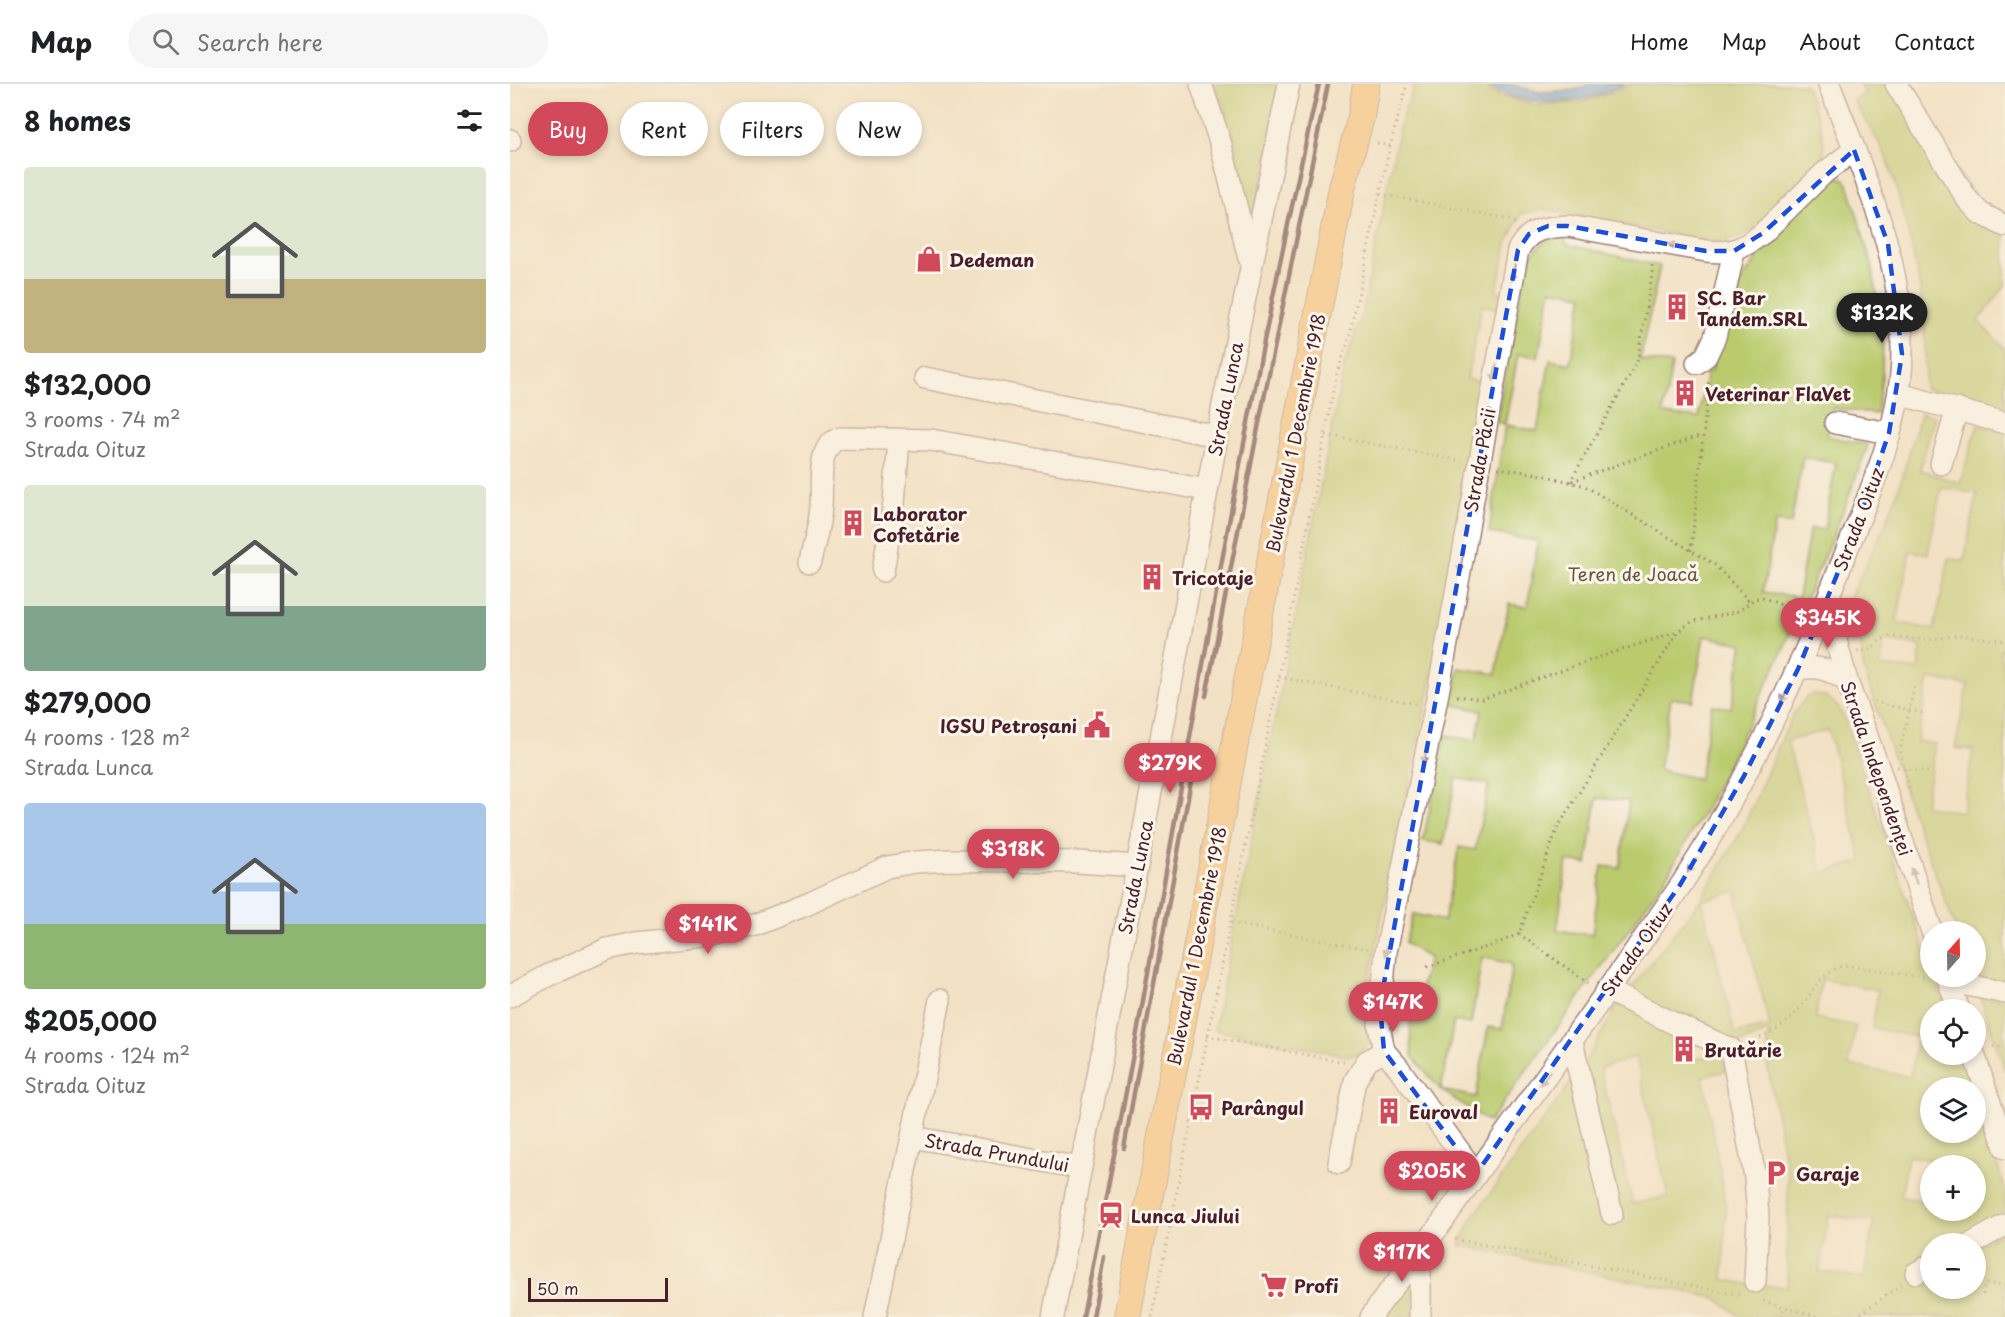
<!DOCTYPE html>
<meta charset="utf-8">
<style>
body{margin:0;font-family:"Playpen Sans",sans-serif;background:#f6f6f6;color:#202124;height:100vh;display:flex;flex-direction:column;font-size:22px;white-space:nowrap}
*{box-sizing:border-box;margin:0}
p{font-size:20px;color:#757577}
.icon{flex:none;width:33px;height:33px;fill:none;stroke:currentColor;stroke-width:2;stroke-linecap:round;stroke-linejoin:round}
.map{position:relative;flex:1;overflow:hidden}
.panel{display:flex;flex-direction:column;background:#fff;width:510px}
.panel>*{flex:none}
.hud{position:absolute;left:18px;top:18px;width:570px;height:54px;display:flex;gap:12px}
.needle{width:39px;rotate:20deg}
.buttons{position:absolute;left:1410px;top:837px;display:grid;gap:12px}
.buttons a{display:grid;place-items:center;width:66px;height:66px;border-radius:50%;background:#fff;box-shadow:0 3px 9px #0003;font-size:30px}
.scale{position:absolute;left:18px;bottom:15px;width:140px;box-sizing:border-box;padding-left:6px;border:3px solid #4a1f2b;border-top:0;font-size:16px;line-height:21px;white-space:nowrap;color:#4a1f2b;-webkit-text-stroke:4px #fbf7ec;paint-order:stroke}
.price{position:absolute;translate:-50% -51px;padding:0 14px;border-radius:21px;background:#d1495b;color:#fff;font-size:20px;line-height:39px;filter:drop-shadow(0 2px 3px #0008)}
.price::after{content:'';position:absolute;left:50%;top:36px;width:18px;height:14px;margin-left:-9px;background:inherit;clip-path:polygon(0 0,100% 0,50% 100%)}
.price.selected{background:#222;color:#fff}
ul{padding:0;list-style:none}
li{display:grid;align-content:center;gap:12px;height:318px;padding:0 24px}
li span{display:grid;place-items:center;height:186px;border-radius:6px;color:#555}
li>.icon{margin-inline-start:auto}
span .icon{width:108px;height:108px;fill:#fffc;stroke-width:1}
li b{font-size:26px}
h2{display:flex;justify-content:space-between;align-items:center;height:72px;padding:0 24px;font-size:26px}
.chip{padding:0 21px;border-radius:27px;background:#fff;box-shadow:0 3px 9px #0003;font-size:21px;line-height:54px}
.chip.selected{background:#d1495b;color:#fff}
header{display:flex;align-items:center;gap:36px;box-sizing:border-box;height:84px;padding:0 30px;background:#fff;border-bottom:2px solid #e0e0e0}
header strong{font-size:28px}
nav{display:flex;gap:33px;margin-inline-start:auto;font-size:21px}
.search{width:420px;height:54px;background:#f6f6f6;display:flex;align-items:center;gap:15px;box-sizing:border-box;padding:0 21px;border-radius:33px;color:#757577;font-size:22px}
main{display:flex;flex:1;min-height:0}
.map>svg:first-child{display:block}
</style>
<header>
<strong>Map</strong>
<div class="search"><svg class="icon" aria-label="search" viewBox="0 0 24 24"><circle cx="10" cy="10" r="6"/><path d="M15 15l6 6"/></svg>Search here</div>
<nav><a>Home</a><a>Map</a><a>About</a><a>Contact</a></nav>
</header>
<main>
<section class="panel">
<h2>8 homes<svg class="icon" aria-label="filters" viewBox="0 0 24 24"><path d="M4 7h16M4 17h16"/><circle cx="9" cy="7" r="2"/><circle cx="15" cy="17" r="2"/></svg></h2>
<ul>
<li><span style="background:linear-gradient(#dfe7d0 60%,#c2b280 0)"><svg class="icon" aria-label="home" viewBox="0 0 24 24"><path d="M3 11l9-7 9 7M6 9v11h12V9"/></svg></span><div><b>$132,000</b><p>3 rooms · 74 m²</p><p>Strada Oituz</p></div></li>
<li><span style="background:linear-gradient(#dfe7d0 65%,#7fa58c 0)"><svg class="icon" aria-label="home" viewBox="0 0 24 24"><path d="M3 11l9-7 9 7M6 9v11h12V9"/></svg></span><div><b>$279,000</b><p>4 rooms · 128 m²</p><p>Strada Lunca</p></div></li>
<li><span style="background:linear-gradient(#a9c7e8 65%,#8fb573 0)"><svg class="icon" aria-label="home" viewBox="0 0 24 24"><path d="M3 11l9-7 9 7M6 9v11h12V9"/></svg></span><div><b>$205,000</b><p>4 rooms · 124 m²</p><p>Strada Oituz</p></div></li>
</ul>
</section>
<div class="map">
<svg width="1495" height="1233" viewBox="0 0 1495 1233">
<rect width="100%" height="100%" fill="#fbf7ec"/>
<filter id="ink" filterUnits="userSpaceOnUse"><feTurbulence type="fractalNoise" baseFrequency=".0167" numOctaves="2"/><feDisplacementMap in="SourceGraphic" scale="12" xChannelSelector="R" yChannelSelector="G"/><feConvolveMatrix kernelMatrix="1 2 1 2 8 2 1 2 1" color-interpolation-filters="sRGB"/></filter>
<filter id="wash" filterUnits="userSpaceOnUse"><feTurbulence type="fractalNoise" baseFrequency=".008" numOctaves="4" result="noise"/><feDisplacementMap in="SourceGraphic" scale="24" xChannelSelector="R" yChannelSelector="G"/><feGaussianBlur stdDeviation="1.35" result="paint"/><feColorMatrix in="noise" values="0 0 0 0 0 0 0 0 0 0 0 0 0 0 0 0 0 1.4 0 .05"/><feComposite in="paint" operator="in"/></filter>
<g filter="url(#wash)">
<rect width="100%" height="100%" fill="#f2e1c4"/>
<!-- green -->
<g fill="#baca6d" stroke="#82744c" stroke-width="1.5" fill-rule="evenodd">
<polygon points="704,0 774,0 746,122 739,141 723,50"/>
<path d="M905,0H970L988,11L1026,21L1072,18L1108,7L1120,0H1295C1303,24 1315,44 1314,70C1313,90 1253,140 1235,150C1224,157 1212,157 1200,158L1034,125L1011,130L997,160L986,208H994L989,225L972,221L957,295L976,298L925,579L879,797L852,934L858,950L859,959L848,971L838,972L704,946L834,283L853,226L890,40Z"/>
<path d="M1350,0H1378L1495,149V202L1468,237L1495,265V330L1414,304C1418,241 1411,197 1395,137C1390,116 1385,95 1377,75C1368,54 1355,35 1343,16L1355,10Z"/>
<path d="M1327,93L1334,95L1338,100L1362,182L1373,246L1372,291L1367,330L1323,324L1317,352L1358,361L1326,445L1272,568L1222,673L1197,722L1153,798L979,1038L931,1006L902,972L900,939L919,874L895,859L903,830L934,837L949,763L965,766L979,700L946,694L933,760L913,757L935,651L966,657L972,627L940,620L949,584L986,590L999,520L1017,523L1028,457L979,449L995,341L1027,347L1040,276L1060,280L1073,211L1041,205L1028,273L1008,270L995,340L986,338L1016,181C1026,161 1037,154 1057,148L1055,160L1150,182L1130,276L1162,280L1153,330L1189,334L1197,287H1202L1211,239L1220,214L1232,196L1272,140L1316,94ZM1293,373L1326,379L1314,446L1300,444L1288,513L1253,508L1265,438L1281,440ZM1194,552L1233,560L1221,624L1202,621L1189,695L1149,686L1161,614L1183,617ZM1087,714L1119,717L1110,784L1092,782L1082,851L1047,846L1057,777L1077,780ZM972,873L1002,880L992,945L978,943L966,1013L931,1006L944,937L961,940Z"/>
<path d="M1411,329L1425,332L1410,386L1450,399L1468,341L1495,348V564L1490,567L1495,598V906L1466,892V848L1447,847L1400,723L1353,583L1351,564L1339,527L1341,511L1375,441L1388,407ZM1431,403L1467,410L1454,477L1439,474L1424,546L1387,538L1400,467L1418,470ZM1374,557L1411,562L1408,586L1370,582ZM1419,595L1458,601L1445,664L1463,666L1452,728L1415,722L1425,660L1407,657Z"/>
<path d="M1302,610C1318,612 1325,617 1333,631L1420,881V892L1425,893L1436,925L1420,926V970L1451,971L1462,1003L1420,1004V1048H1466V1014L1495,1105V1135L1451,1159L1420,1160V1204H1466V1162L1495,1147V1233H1231L1206,1214L950,1161L963,1133L1073,982L1110,917L1183,953L1160,959L1165,979L1214,969L1216,987L1193,992L1216,1121L1213,1195L1242,1201L1277,1203L1278,1091L1257,980L1259,948L1227,960L1116,911L1189,818L1231,748L1282,632L1295,615ZM1318,646L1352,777L1313,789L1277,657ZM1225,807L1260,942L1225,950L1192,817ZM1312,895L1368,906L1362,944L1407,953L1400,993L1338,981L1346,942L1305,934ZM1126,973L1158,1112L1123,1120L1090,984ZM1398,1072L1450,1081L1466,1082V1126H1420V1118L1391,1113ZM1319,1131L1364,1138L1354,1194L1309,1187Z"/>
<polygon points="1470,912 1495,916 1495,987"/>
<polygon points="905,1192 902,1233 869,1233"/>
</g>
<!-- water -->
<path fill="#679fd5" stroke="#585f80" stroke-width="1.5" d="M975,0H999L1030,8L1063,6L1080,0H1115C1073,22 1015,26 975,0Z"/>
</g>
<g filter="url(#ink)">
<g fill="none" stroke-linecap="round" stroke-linejoin="round">
<!-- minor casing -->
<g stroke="#9e8078" stroke-width="24">
<g id="minor">
<polyline points="691,0 711,61 739,174"/>
<polyline points="1386,0 1457,115 1470,129 1495,142"/>
<polyline points="0,56 0,57"/>
<polyline points="1187,279 1196,272 1205,253 1224,167"/>
<polyline points="415,294 707,352"/>
<polyline points="1389,310 1495,339"/>
<polyline points="1325,339 1379,349"/>
<polyline points="1431,380 1447,325"/>
<path d="M300,478C304,460 310,440 311,422C313,401 305,361 331,354L421,356L697,406"/>
<polyline points="373,487 384,419 389,356"/>
<polyline points="1316,519 1337,597 1368,682 1422,848"/>
<path d="M1288,585C1308,581 1320,586 1337,597"/>
<polyline points="1437,892 1449,926"/>
<polyline points="1439,897 1495,909"/>
<polyline points="1097,906 1163,939 1221,965 1245,1093 1248,1133 1245,1198"/>
<polyline points="0,912 39,891 97,865 126,859 204,851 245,841 298,820 377,783 406,778 440,776 568,778 627,782"/>
<polyline points="1062,957 1102,1130"/>
<path d="M874,967L869,941L876,868L928,609L1008,166C1019,145 1035,143 1058,142L1196,167C1222,170 1232,165 1253,149L1314,89L1344,66"/>
<polyline points="1464,970 1495,1064"/>
<polyline points="403,1053 571,1084"/>
<polyline points="829,1079 845,997 857,977 874,967 888,983 966,1090"/>
<polyline points="1461,1160 1495,1141"/>
<polyline points="1406,1189 1420,1181"/>
<polyline points="365,1233 430,916"/>
<polyline points="543,1233 714,316 779,0"/>
<path d="M861,1233C876,1209 896,1189 912,1166C973,1081 1034,996 1095,910C1120,873 1146,838 1171,801C1237,699 1289,588 1333,476C1359,410 1392,340 1392,268C1393,173 1352,87 1319,0"/>
<polyline points="910,1233 910,1169"/>
</g>
</g>
<!-- major casing -->
<g stroke="#9e8078" stroke-width="28">
<polyline id="major" points="617,1233 723,670 832,104 851,33 856,0"/>
</g>
<!-- path -->
<g stroke="#9e8078" stroke-width="3" stroke-dasharray="1.5 4.5" stroke-linecap="butt">
<polyline points="867,59 880,62"/>
<polyline points="870,110 1000,135 1006,139"/>
<polyline points="816,351 952,377"/>
<polyline points="988,384 1029,390 1075,402 1205,481 1240,518"/>
<polyline points="1062,397 1192,351"/>
<polyline points="1060,398 1127,278 1142,191 1142,178"/>
<polyline points="1181,467 1199,296"/>
<polyline points="1347,567 1361,565 1369,557 1380,552 1416,556 1448,551 1495,557"/>
<polyline points="769,593 906,620"/>
<polyline points="947,612 972,615 1084,575 1166,548"/>
<polyline points="1364,618 1413,629"/>
<polyline points="1387,683 1418,688"/>
<polyline points="1401,710 1390,666 1405,599"/>
<polyline points="721,839 858,865"/>
<polyline points="1009,850 1078,899"/>
<polyline points="917,883 983,861 1009,850 1047,745 1168,547 1182,538 1229,527 1244,515 1252,513 1291,529"/>
<polyline points="697,952 834,978"/>
<path d="M1239,958C1253,953 1269,945 1280,935C1301,916 1305,890 1335,881L1417,894"/>
<polyline points="1483,962 1495,964"/>
<polyline points="945,1155 1229,1211"/>
<polyline points="1473,1211 1475,1200 1495,1201"/>
<polyline points="1253,1217 1309,1233"/>
<polyline points="642,1233 769,593 826,292 838,258 880,62 897,0"/>
<polyline points="1272,1233 1274,1221"/>
<polyline points="1346,1233 1392,1200"/>
</g>
<!-- minor -->
<use href="#minor" stroke="#fff" stroke-width="21"/>
<!-- major -->
<use href="#major" stroke="#fbbd6e" stroke-width="26"/>
<!-- rail -->
<g stroke="#4a1f2b" stroke-width="4.5">
<polyline points="696,612 748,344 818,0"/>
<polyline points="614,1064 683,686"/>
<path d="M573,1233C597,1107 622,981 644,855C695,569 744,283 809,0"/>
<polyline points="583,1233 594,1173"/>
</g>
</g>
<!-- one-way arrows -->
<defs><path id="oneway-solid" d="M-6-.8H1V-3.2L6.5 0L1 3.2V.8H-6Z" transform="scale(1.5)"/></defs>
<g fill="#ae9aa0">
<use href="#oneway-solid" transform="translate(1166 162) rotate(-168)"/>
<use href="#oneway-solid" transform="translate(1003 189) rotate(101)"/>
<use href="#oneway-solid" transform="translate(985 289) rotate(100)"/>
<use href="#oneway-solid" transform="translate(951 481) rotate(100)"/>
<use href="#oneway-solid" transform="translate(1275 611) rotate(115)"/>
<use href="#oneway-solid" transform="translate(915 672) rotate(102)"/>
<use href="#oneway-solid" transform="translate(1182 782) rotate(122)"/>
<use href="#oneway-solid" transform="translate(1404 792) rotate(-108)"/>
<use href="#oneway-solid" transform="translate(877 864) rotate(99)"/>
<use href="#oneway-solid" transform="translate(1035 994) rotate(126)"/>
</g>
</g>
<!-- marked area -->
<path d="M0 0H1495V1233H0ZM1344,66L1378,160L1392,270L1379,349L1343,452L1288,585L1234,692L1170,801L966,1090L874,967L870,921L1008,166L1019,150L1038,142H1058L1196,167H1224L1253,149Z" fill="#f2e1c4" fill-opacity=".55" fill-rule="evenodd"/>
<path fill="none" stroke="#1d4ed8" stroke-width="4.5" stroke-dasharray="12 8" stroke-linejoin="round" d="M1344,66L1378,160L1392,270L1379,349L1343,452L1288,585L1234,692L1170,801L966,1090L874,967L870,921L1008,166L1019,150L1038,142H1058L1196,167H1224L1253,149Z"/>
<!-- icons -->
<defs>
<g id="shop-bare" transform="scale(2.07)"><path d="M-5-2.5h2.3a2.7 3.5 0 0 1 5.4 0H5L5.5 6h-11ZM-1.5-2.5h3a1.5 2.3 0 0 0-3 0Z" fill="#d1495b" stroke="#fbf7ec" stroke-width="2.5" paint-order="stroke"/></g>
<g id="building-bare" transform="scale(2.07)"><path d="M-4-6H4V6H1V3H-1V6H-4ZM-2.5-4.3h1.7v1.8h-1.7ZM.8-4.3h1.7v1.8H.8ZM-2.5-1h1.7V.8h-1.7ZM.8-1h1.7V.8H.8Z" fill="#d1495b" stroke="#fbf7ec" stroke-width="2.5" paint-order="stroke"/></g>
<g id="civic-bare" transform="scale(2.07)"><path d="M-.6-6.5H3V-4.5H.6V-3L4-1V1h2V6H-6V1h2V-1L-.6-3ZM-1.2 2.5V6h2.4V2.5Z" fill="#d1495b" stroke="#fbf7ec" stroke-width="2.5" paint-order="stroke"/></g>
<g id="bus-bare" transform="scale(2.07)"><path d="M-5-6H5V4H4V6H2V4H-2V6H-4V4H-5ZM-3.5-4V0h7V-4ZM-3.5 1.2v1.5H-2V1.2ZM2 1.2v1.5H3.5V1.2Z" fill="#d1495b" stroke="#fbf7ec" stroke-width="2.5" paint-order="stroke"/></g>
<g id="parking-bare" transform="scale(2.07)"><path d="M-3.5-5.5H1a3.5 3.5 0 0 1 0 7H-1V5.5H-3.5ZM-1-3.4V-.6H.8a1.4 1.4 0 0 0 0-2.8Z" fill="#d1495b" stroke="#fbf7ec" stroke-width="2.5" paint-order="stroke"/></g>
<g id="station-bare" transform="scale(2.07)"><path d="M-3-6H3Q5-6 5-4V2Q5 4 3 4L4.5 6H3L1.5 4h-3L-3 6H-4.5L-3 4Q-5 4-5 2V-4Q-5-6-3-6ZM-3.5-4v3h7v-3ZM-3.5 1v1.5H-2V1ZM2 1v1.5H3.5V1Z" fill="#d1495b" stroke="#fbf7ec" stroke-width="2.5" paint-order="stroke"/></g>
<g id="supermarket-bare" transform="scale(2.07)"><path d="M-6-5.5h2.5l.6 2H6L4.5 2H-2.5L-4.4-4H-6ZM-1.5 3.2a1.3 1.3 0 1 0 .1 0ZM3 3.2a1.3 1.3 0 1 0 .1 0Z" fill="#d1495b" stroke="#fbf7ec" stroke-width="2.5" paint-order="stroke"/></g>
</defs>
<g fill-rule="evenodd">
<use href="#shop-bare" x="419" y="175"/>
<use href="#building-bare" x="1167" y="223"/>
<use href="#building-bare" x="1175" y="309"/>
<use href="#building-bare" x="343" y="439"/>
<use href="#building-bare" x="642" y="493"/>
<use href="#civic-bare" x="587" y="641"/>
<use href="#building-bare" x="1174" y="965"/>
<use href="#bus-bare" x="691" y="1023"/>
<use href="#building-bare" x="879" y="1027"/>
<use href="#parking-bare" x="1266" y="1089"/>
<use href="#station-bare" x="601" y="1131"/>
<use href="#supermarket-bare" x="764" y="1201"/>
</g>
<g text-anchor="middle" dominant-baseline="central" stroke-width="6" stroke-linejoin="round" paint-order="stroke">
<!-- poi labels -->
<g font-size="18" font-weight="bold" fill="#4a1f2b" stroke="#fbf7ec" text-anchor="start">
<text x="439" y="175">Dedeman</text>
<text x="1187" y="213">SC. Bar<tspan x="1187" dy="21">Tandem.SRL</tspan></text>
<text x="1195" y="309">Veterinar FlaVet</text>
<text x="363" y="429">Laborator<tspan x="363" dy="21">Cofetărie</tspan></text>
<text x="662" y="493">Tricotaje</text>
<text x="567" y="641" text-anchor="end">IGSU Petroșani</text>
<text x="1194" y="965">Brutărie</text>
<text x="711" y="1023">Parângul</text>
<text x="899" y="1027">Euroval</text>
<text x="1286" y="1089">Garaje</text>
<text x="621" y="1131">Lunca Jiului</text>
<text x="784" y="1201">Profi</text>
</g>
<!-- street labels -->
<g font-size="18" fill="#4a1f2b" stroke="#fbf7ec">
<text transform="translate(715 315) rotate(-79)">Strada Lunca</text>
<text transform="translate(785 349) rotate(-79)">Bulevardul 1 Decembrie 1918</text>
<text transform="translate(969 376) rotate(-80)">Strada Păcii</text>
<text transform="translate(1348 435) rotate(-69)">Strada Oituz</text>
<text transform="translate(1367 684) rotate(71)">Strada Independenței</text>
<text transform="translate(625 793) rotate(-79)">Strada Lunca</text>
<text transform="translate(686 862) rotate(-79)">Bulevardul 1 Decembrie 1918</text>
<text transform="translate(1126 865) rotate(-55)">Strada Oituz</text>
<text transform="translate(487 1068) rotate(10)">Strada Prundului</text>
</g>
<!-- park labels -->
<g font-size="18" fill="#6c523f" stroke="#fbf7ec">
<text x="1123" y="489">Teren de Joacă</text>
</g>
</g>
</svg>
<div class="buttons">
<a><svg class="needle" viewBox="-14 -14 28 28"><path d="M0-13l5 13h-10z" fill="#e53935"/><path d="M0 13l5-13h-10z" fill="#757577"/></svg></a>
<a><svg class="icon" aria-label="locate" viewBox="0 0 24 24"><circle cx="12" cy="12" r="6"/><path d="M12 2v4M12 18v4M2 12h4M18 12h4"/></svg></a>
<a><svg class="icon" aria-label="layers" viewBox="0 0 24 24"><path d="M12 4l9 5-9 5-9-5zM3 14l9 5 9-5"/></svg></a>
<a>+</a>
<a>−</a>
</div>
<div class="scale">50 m</div>
<b class="price selected" style="left:1372px;top:260px">$132K</b>
<b class="price" style="left:1318px;top:565px">$345K</b>
<b class="price" style="left:660px;top:710px">$279K</b>
<b class="price" style="left:503px;top:796px">$318K</b>
<b class="price" style="left:198px;top:871px">$141K</b>
<b class="price" style="left:883px;top:949px">$147K</b>
<b class="price" style="left:922px;top:1118px">$205K</b>
<b class="price" style="left:892px;top:1199px">$117K</b>
<div class="hud">
<a class="chip selected">Buy</a>
<a class="chip">Rent</a>
<a class="chip">Filters</a>
<a class="chip">New</a>
</div>
</div>
</main>
